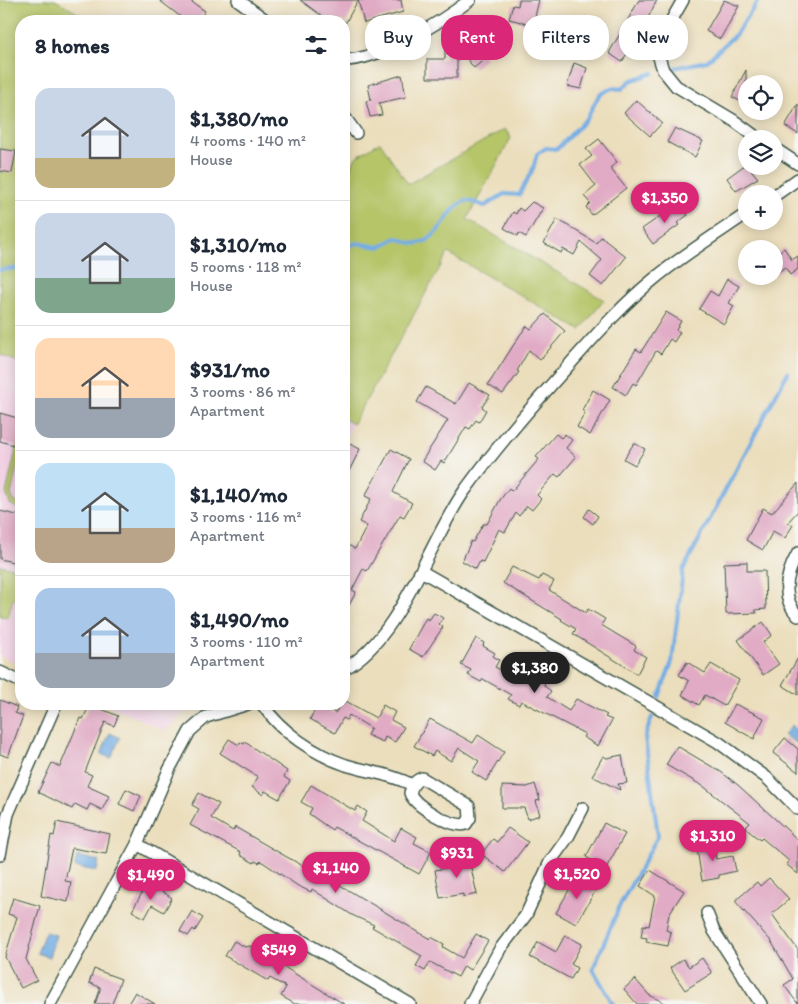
<!DOCTYPE html>
<meta charset="utf-8">
<style>
body{margin:0;font-family:Itim,sans-serif;background:#f6f6f7;color:#1f2937;height:100vh;display:flex;flex-direction:column;font-size:19px;white-space:nowrap}
*{box-sizing:border-box;margin:0}
p{font-size:16px;color:#747a83}
.icon{flex:none;width:28px;height:28px;fill:none;stroke:currentColor;stroke-width:2;stroke-linecap:round;stroke-linejoin:round}
.map{position:relative;flex:1;overflow:hidden}
.sheet{position:absolute;left:15px;top:15px;width:335px;height:695px;display:flex;flex-direction:column;background:#fff;border-radius:20px;box-shadow:0 2px 12px #0003}
.sheet>*{flex:none}
.guide{position:absolute;left:365px;top:15px;width:358px;height:45px;display:flex;gap:10px}
.tools{position:absolute;left:738px;top:75px;display:grid;gap:10px}
.tools a{display:grid;place-items:center;width:45px;height:45px;border-radius:50%;background:#fff;box-shadow:0 2px 12px #0003;font-size:25px}
.price{position:absolute;translate:-50% -42px;padding:0 11px;border-radius:18px;background:#db2777;color:#fff;font-size:16px;line-height:32px;filter:drop-shadow(0 1px 2px #0008)}
.price::after{content:'';position:absolute;left:50%;top:30px;width:15px;height:11px;margin-left:-8px;background:inherit;clip-path:polygon(0 0,100% 0,50% 100%)}
.price.on{background:#222;color:#fff}
ul{padding:0;list-style:none}
li{display:flex;align-items:center;gap:15px;height:125px;padding:0 20px}
li+li{border-top:1px solid #e0e1e3}
li span{display:grid;place-items:center;flex:none;width:140px;height:100px;border-radius:15px;color:#555}
li>.icon{margin-inline-start:auto}
span .icon{width:60px;height:60px;fill:#fffc;stroke-width:1}
li b{font-size:21px}
h2{display:flex;justify-content:space-between;align-items:center;height:60px;padding:0 20px;font-size:21px}
.pill{padding:0 18px;border-radius:20px;background:#fff;box-shadow:0 2px 12px #0003;font-size:18px;line-height:45px}
.pill.on{background:#db2777;color:#fff}
.map>svg:first-child{display:block}
</style>
<div class="map">
<svg width="798" height="1004" viewBox="0 0 798 1004">
<rect width="100%" height="100%" fill="#f6f6f2"/>
<filter id="ink" filterUnits="userSpaceOnUse"><feTurbulence type="fractalNoise" baseFrequency=".02" numOctaves="2"/><feDisplacementMap in="SourceGraphic" scale="10" xChannelSelector="R" yChannelSelector="G"/><feConvolveMatrix kernelMatrix="1 2 1 2 8 2 1 2 1" color-interpolation-filters="sRGB"/></filter>
<filter id="wash" filterUnits="userSpaceOnUse"><feTurbulence type="fractalNoise" baseFrequency=".0096" numOctaves="4" result="noise"/><feDisplacementMap in="SourceGraphic" scale="20" xChannelSelector="R" yChannelSelector="G"/><feGaussianBlur stdDeviation="1.12" result="paint"/><feColorMatrix in="noise" values="0 0 0 0 0 0 0 0 0 0 0 0 0 0 0 0 0 1.4 0 .05"/><feComposite in="paint" operator="in"/></filter>
<g filter="url(#wash)">
<rect width="100%" height="100%" fill="#ebdebc"/>
<!-- built -->
<g fill="#f1d0e3">
<polygon points="0,355 21,363 21,665 0,656"/>
<polygon points="344,419 353,424 344,442"/>
<polygon points="105,704 192,704 165,731"/>
</g>
<!-- green -->
<g fill="#b5c568" stroke="#6a814e">
<polygon points="0,0 55,0 91,21 21,21 21,363 0,355"/>
<polygon points="505,129 511,138 467,219 604,300 580,330 448,253 353,424 344,419 344,183 356,157 380,142 408,184"/>
<polygon points="21,429 21,450 11,494 14,501 21,505 21,510 10,504 6,493"/>
<polygon points="0,565 21,570 21,601 13,599 8,618 0,616"/>
</g>
<!-- water -->
<g fill="#74ade4" stroke="#4a758c">
<polygon points="792,725 798,731 798,744 784,735"/>
<polygon points="110,733 120,738 111,758 101,754"/>
<polygon points="77,856 99,861 97,871 75,867"/>
<polygon points="45,932 56,935 49,957 37,953"/>
</g>
<g fill="none" stroke-linecap="round" stroke-linejoin="round">
<!-- stream -->
<g stroke="#74ade4" stroke-width="4">
<polyline points="674,68 707,61 736,34 759,0"/>
<path d="M344,249L356,243L379,247L396,238C402,239 406,242 411,243C439,248 446,206 466,201C472,200 479,205 485,206L504,194L519,195L533,169L537,154L546,148L557,149L587,118L599,95L612,88L622,89L630,81L653,73"/>
<polyline points="0,270 21,268"/>
<polyline points="659,697 672,662 683,570 788,372"/>
<polyline points="613,1004 593,969 620,905 658,836 645,737 652,717"/>
</g>
</g>
<g id="blocks">
<!-- building -->
<g fill="#e1abc5">
<polygon points="159,0 189,0 205,11 198,21 186,21"/>
<polygon points="300,0 401,0 403,12 364,23 358,0 345,24 344,21 329,21"/>
<polygon points="519,0 539,0 533,25 509,19 513,5 518,6"/>
<polygon points="639,0 657,0 631,51 629,50 622,62 609,53"/>
<polygon points="724,0 739,6 720,39 706,31"/>
<polygon points="492,17 502,31 477,50 467,38"/>
<polygon points="445,50 457,50 457,78 427,78 427,59 445,59"/>
<polygon points="460,50 480,50 486,58 474,68"/>
<polygon points="574,63 587,68 581,89 567,86"/>
<polygon points="746,70 746,104 732,97"/>
<polygon points="402,75 406,97 379,103 382,115 370,117 366,101 371,100 368,85"/>
<polygon points="636,100 662,123 650,136 624,113"/>
<polygon points="798,104 798,134 785,126"/>
<polygon points="675,128 703,141 695,157 667,142"/>
<polygon points="599,139 617,162 610,168 626,188 592,215 586,207 590,203 584,196 596,186 580,165 592,156 586,149"/>
<polygon points="0,149 16,151 12,173 0,171"/>
<polygon points="746,164 758,178 736,191 727,178"/>
<polygon points="532,202 543,208 526,237 519,233 518,236 504,228 513,212 516,214 519,208 523,211"/>
<polygon points="679,203 688,215 677,223 679,225 653,244 642,229"/>
<polygon points="557,219 596,243 601,237 626,257 603,286 590,276 602,260 581,242 574,255 563,249 561,253 544,243"/>
<polygon points="784,248 792,260 798,256 798,269 790,275 785,267 774,275 774,256"/>
<polygon points="727,279 739,286 729,303 734,306 724,324 699,309 710,291 718,296"/>
<polygon points="666,312 681,321 676,330 680,332 674,342 670,339 661,354 656,351 636,385 633,383 626,395 613,387 636,349 641,352"/>
<polygon points="545,314 565,331 540,360 529,350 517,371 519,372 503,394 488,385 520,335 527,326 531,329"/>
<polygon points="469,383 490,395 482,407 486,410 479,422 476,420 470,429 466,427 444,463 441,461 435,470 422,461 448,420 417,402 426,387 456,404"/>
<polygon points="593,390 610,400 590,435 577,427 585,413 582,410"/>
<polygon points="0,413 21,419 17,446 0,441"/>
<polygon points="556,434 561,438 565,434 572,440 566,448 576,457 559,477 555,474 537,495 541,499 532,510 527,506 519,516 516,513 505,532 499,529 483,562 480,561 476,569 462,561 471,541 473,542 483,524 487,524 500,500 509,488 512,491 539,459 536,457"/>
<polygon points="344,441 360,449 344,481"/>
<polygon points="634,443 645,449 635,465 624,459"/>
<polygon points="391,449 409,459 393,492 412,503 404,517 400,515 367,571 363,569 352,590 356,592 344,615 344,552 348,545 355,549 367,526 359,522 371,499 365,496"/>
<polygon points="798,483 798,511 788,522 793,525 785,538 773,531 763,550 746,540 763,508 772,513"/>
<polygon points="589,509 598,516 593,524 584,517"/>
<polygon points="0,511 21,516 21,564 0,559"/>
<polygon points="747,562 747,571 765,571 766,609 755,610 757,613 726,614 724,563"/>
<polygon points="512,567 539,580 542,575 554,581 549,590 586,613 588,609 605,619 601,625 636,646 634,650 646,657 637,674 573,634 576,629 561,620 562,619 503,583"/>
<polygon points="434,613 443,618 439,624 443,627 423,657 409,649 426,618 429,620"/>
<polygon points="763,622 772,635 763,642 779,664 763,675 738,640"/>
<polygon points="476,638 484,643 483,646 495,653 493,656 499,660 495,667 518,679 526,665 536,672 537,678 545,683 544,686 551,691 547,697 569,711 576,699 607,715 605,717 612,720 598,746 583,737 585,734 521,701 519,705 508,699 511,695 483,679 481,682 468,675 471,670 461,665"/>
<polygon points="798,658 798,695 782,685"/>
<polygon points="687,662 705,673 711,664 739,680 724,706 705,695 699,705 682,695 689,681 679,675"/>
<polygon points="0,700 17,707 15,713 23,716 8,757 0,754"/>
<polygon points="344,700 376,718 383,705 395,712 391,720 404,727 395,742 385,737 383,742 367,735 371,728 349,715 347,720 343,718 335,733 310,719 318,704 335,713 341,704 344,704"/>
<polygon points="90,704 118,716 114,726 105,722 85,772 92,775 87,786 109,796 102,810 90,804 87,810 75,804 72,809 38,792 52,763 60,767 80,718 83,719"/>
<polygon points="735,704 764,718 754,739 725,722"/>
<polygon points="430,719 473,743 478,735 504,752 486,781 472,772 479,761 459,748 451,761 435,751 432,756 414,746"/>
<polygon points="785,738 798,749 798,772 773,753"/>
<polygon points="229,739 239,745 240,742 244,744 245,742 287,771 284,777 290,781 279,799 265,791 263,795 252,787 258,777 220,753"/>
<polygon points="677,746 721,772 738,785 798,840 798,874 786,864 789,861 762,838 760,840 745,828 750,823 703,786 666,765"/>
<polygon points="622,755 627,783 618,784 620,790 592,776 603,756 607,758"/>
<polygon points="535,784 540,800 536,801 540,815 528,819 524,808 502,808 502,786 527,787"/>
<polygon points="311,785 355,811 358,806 367,812 362,821 394,841 401,828 417,837 414,843 431,852 419,874 334,827 332,830 309,814 312,808 301,802"/>
<polygon points="126,789 141,796 134,811 119,804"/>
<polygon points="199,793 219,804 211,818 233,831 235,827 285,856 307,868 308,866 430,939 431,937 444,944 443,947 462,958 476,934 488,941 470,970 464,966 458,977 430,962 425,971 416,966 422,956 372,927 374,925 352,915 312,889 311,892 298,886 261,861 259,863 255,861 254,863 240,855 241,852 190,825 199,809 192,805"/>
<polygon points="57,822 110,834 106,854 72,848 65,881 71,882 68,902 41,896 51,835 54,836"/>
<polygon points="604,823 625,834 606,868 586,857"/>
<polygon points="508,828 528,842 505,872 481,854 493,839 497,842"/>
<polygon points="713,839 716,859 733,856 736,871 719,875 719,878 702,881 696,842"/>
<polygon points="468,855 477,894 463,897 463,894 440,898 435,870 453,867 452,859"/>
<polygon points="650,870 684,891 669,914 666,930 671,932 668,946 646,942 647,938 641,937 643,925 649,926 655,896 640,886"/>
<polygon points="577,876 597,888 576,924 556,913"/>
<polygon points="769,878 789,899 772,914 798,950 798,1004 784,985 793,979 771,941 735,901 757,882 760,886"/>
<polygon points="148,882 172,898 164,912 152,905 145,918 132,911"/>
<polygon points="13,898 40,906 26,959 37,980 21,988 5,957 17,917 8,914"/>
<polygon points="192,911 203,918 195,931 193,929 188,936 180,931"/>
<polygon points="565,935 582,944 571,964 577,968 571,979 530,957 538,942 556,952"/>
<polygon points="234,941 245,947 250,946 344,1004 295,1004 281,996 286,987 270,978 268,981 225,956"/>
<polygon points="702,958 712,973 685,990 670,968 683,959 689,967"/>
<polygon points="94,969 121,979 112,1004 95,1004 100,990 100,987 89,983"/>
<polygon points="635,979 649,995 667,1004 637,1004 624,989"/>
<polygon points="135,992 155,1004 128,1004"/>
</g>
</g>
</g>
<g filter="url(#ink)">
<use href="#blocks" fill-opacity="0" stroke="#3e5548" stroke-width="1"/>
<g fill="none" stroke-linecap="round" stroke-linejoin="round">
<!-- minor casing -->
<g stroke="#3e5548" stroke-width="14">
<g id="minor">
<polyline points="238,0 267,21"/>
<polyline points="683,0 666,30 657,51 663,70 676,86 733,120 759,139"/>
<path d="M344,60C381,60 441,22 470,0"/>
<polyline points="344,116 356,133"/>
<polyline points="774,148 798,164"/>
<polyline points="774,196 798,179"/>
<path d="M798,553C786,574 780,597 798,616"/>
<polyline points="421,571 718,742 767,778 798,809"/>
<path d="M344,669C401,637 427,546 463,493C495,448 532,406 569,365C596,335 622,305 654,279C683,255 715,235 746,214"/>
<polyline points="0,672 21,682"/>
<path d="M262,704C281,732 314,754 346,765C368,772 392,774 412,785"/>
<path d="M422,778L469,806L470,818L466,824C454,829 414,806 410,793C412,786 414,781 422,778Z"/>
<polyline points="137,844 410,1004"/>
<polyline points="0,855 8,814 56,704"/>
<polyline points="707,913 714,931 761,1004"/>
<polyline points="50,1004 137,844 169,770 190,731 206,717 248,704"/>
<polyline points="470,1004 500,949 526,915 550,862 568,837 583,808"/>
</g>
</g>
<!-- minor -->
<use href="#minor" stroke="#fff" stroke-width="11"/>
</g>
</g>
</svg>
<div class="tools">
<a><svg class="icon" aria-label="locate" viewBox="0 0 24 24"><circle cx="12" cy="12" r="6"/><path d="M12 2v4M12 18v4M2 12h4M18 12h4"/></svg></a>
<a><svg class="icon" aria-label="layers" viewBox="0 0 24 24"><path d="M12 4l9 5-9 5-9-5zM3 14l9 5 9-5"/></svg></a>
<a>+</a>
<a>−</a>
</div>
<b class="price" style="left:665px;top:224px">$1,350</b>
<b class="price on" style="left:535px;top:694px">$1,380</b>
<b class="price" style="left:713px;top:862px">$1,310</b>
<b class="price" style="left:457px;top:879px">$931</b>
<b class="price" style="left:336px;top:894px">$1,140</b>
<b class="price" style="left:577px;top:900px">$1,520</b>
<b class="price" style="left:151px;top:901px">$1,490</b>
<b class="price" style="left:279px;top:976px">$549</b>
<div class="guide">
<a class="pill">Buy</a>
<a class="pill on">Rent</a>
<a class="pill">Filters</a>
<a class="pill">New</a>
</div>
<section class="sheet">
<h2>8 homes<svg class="icon" aria-label="filters" viewBox="0 0 24 24"><path d="M4 7h16M4 17h16"/><circle cx="9" cy="7" r="2"/><circle cx="15" cy="17" r="2"/></svg></h2>
<ul>
<li><span style="background:linear-gradient(#c9d6e8 70%,#c2b280 0)"><svg class="icon" aria-label="home" viewBox="0 0 24 24"><path d="M3 11l9-7 9 7M6 9v11h12V9"/></svg></span><div><b>$1,380/mo</b><p>4 rooms · 140 m²</p><p>House</p></div></li>
<li><span style="background:linear-gradient(#c9d6e8 65%,#7fa58c 0)"><svg class="icon" aria-label="home" viewBox="0 0 24 24"><path d="M3 11l9-7 9 7M6 9v11h12V9"/></svg></span><div><b>$1,310/mo</b><p>5 rooms · 118 m²</p><p>House</p></div></li>
<li><span style="background:linear-gradient(#ffd9b3 60%,#9aa5b1 0)"><svg class="icon" aria-label="home" viewBox="0 0 24 24"><path d="M3 11l9-7 9 7M6 9v11h12V9"/></svg></span><div><b>$931/mo</b><p>3 rooms · 86 m²</p><p>Apartment</p></div></li>
<li><span style="background:linear-gradient(#bfe0f5 65%,#b9a48a 0)"><svg class="icon" aria-label="home" viewBox="0 0 24 24"><path d="M3 11l9-7 9 7M6 9v11h12V9"/></svg></span><div><b>$1,140/mo</b><p>3 rooms · 116 m²</p><p>Apartment</p></div></li>
<li><span style="background:linear-gradient(#a9c7e8 65%,#9aa5b1 0)"><svg class="icon" aria-label="home" viewBox="0 0 24 24"><path d="M3 11l9-7 9 7M6 9v11h12V9"/></svg></span><div><b>$1,490/mo</b><p>3 rooms · 110 m²</p><p>Apartment</p></div></li>
</ul>
</section>
</div>
